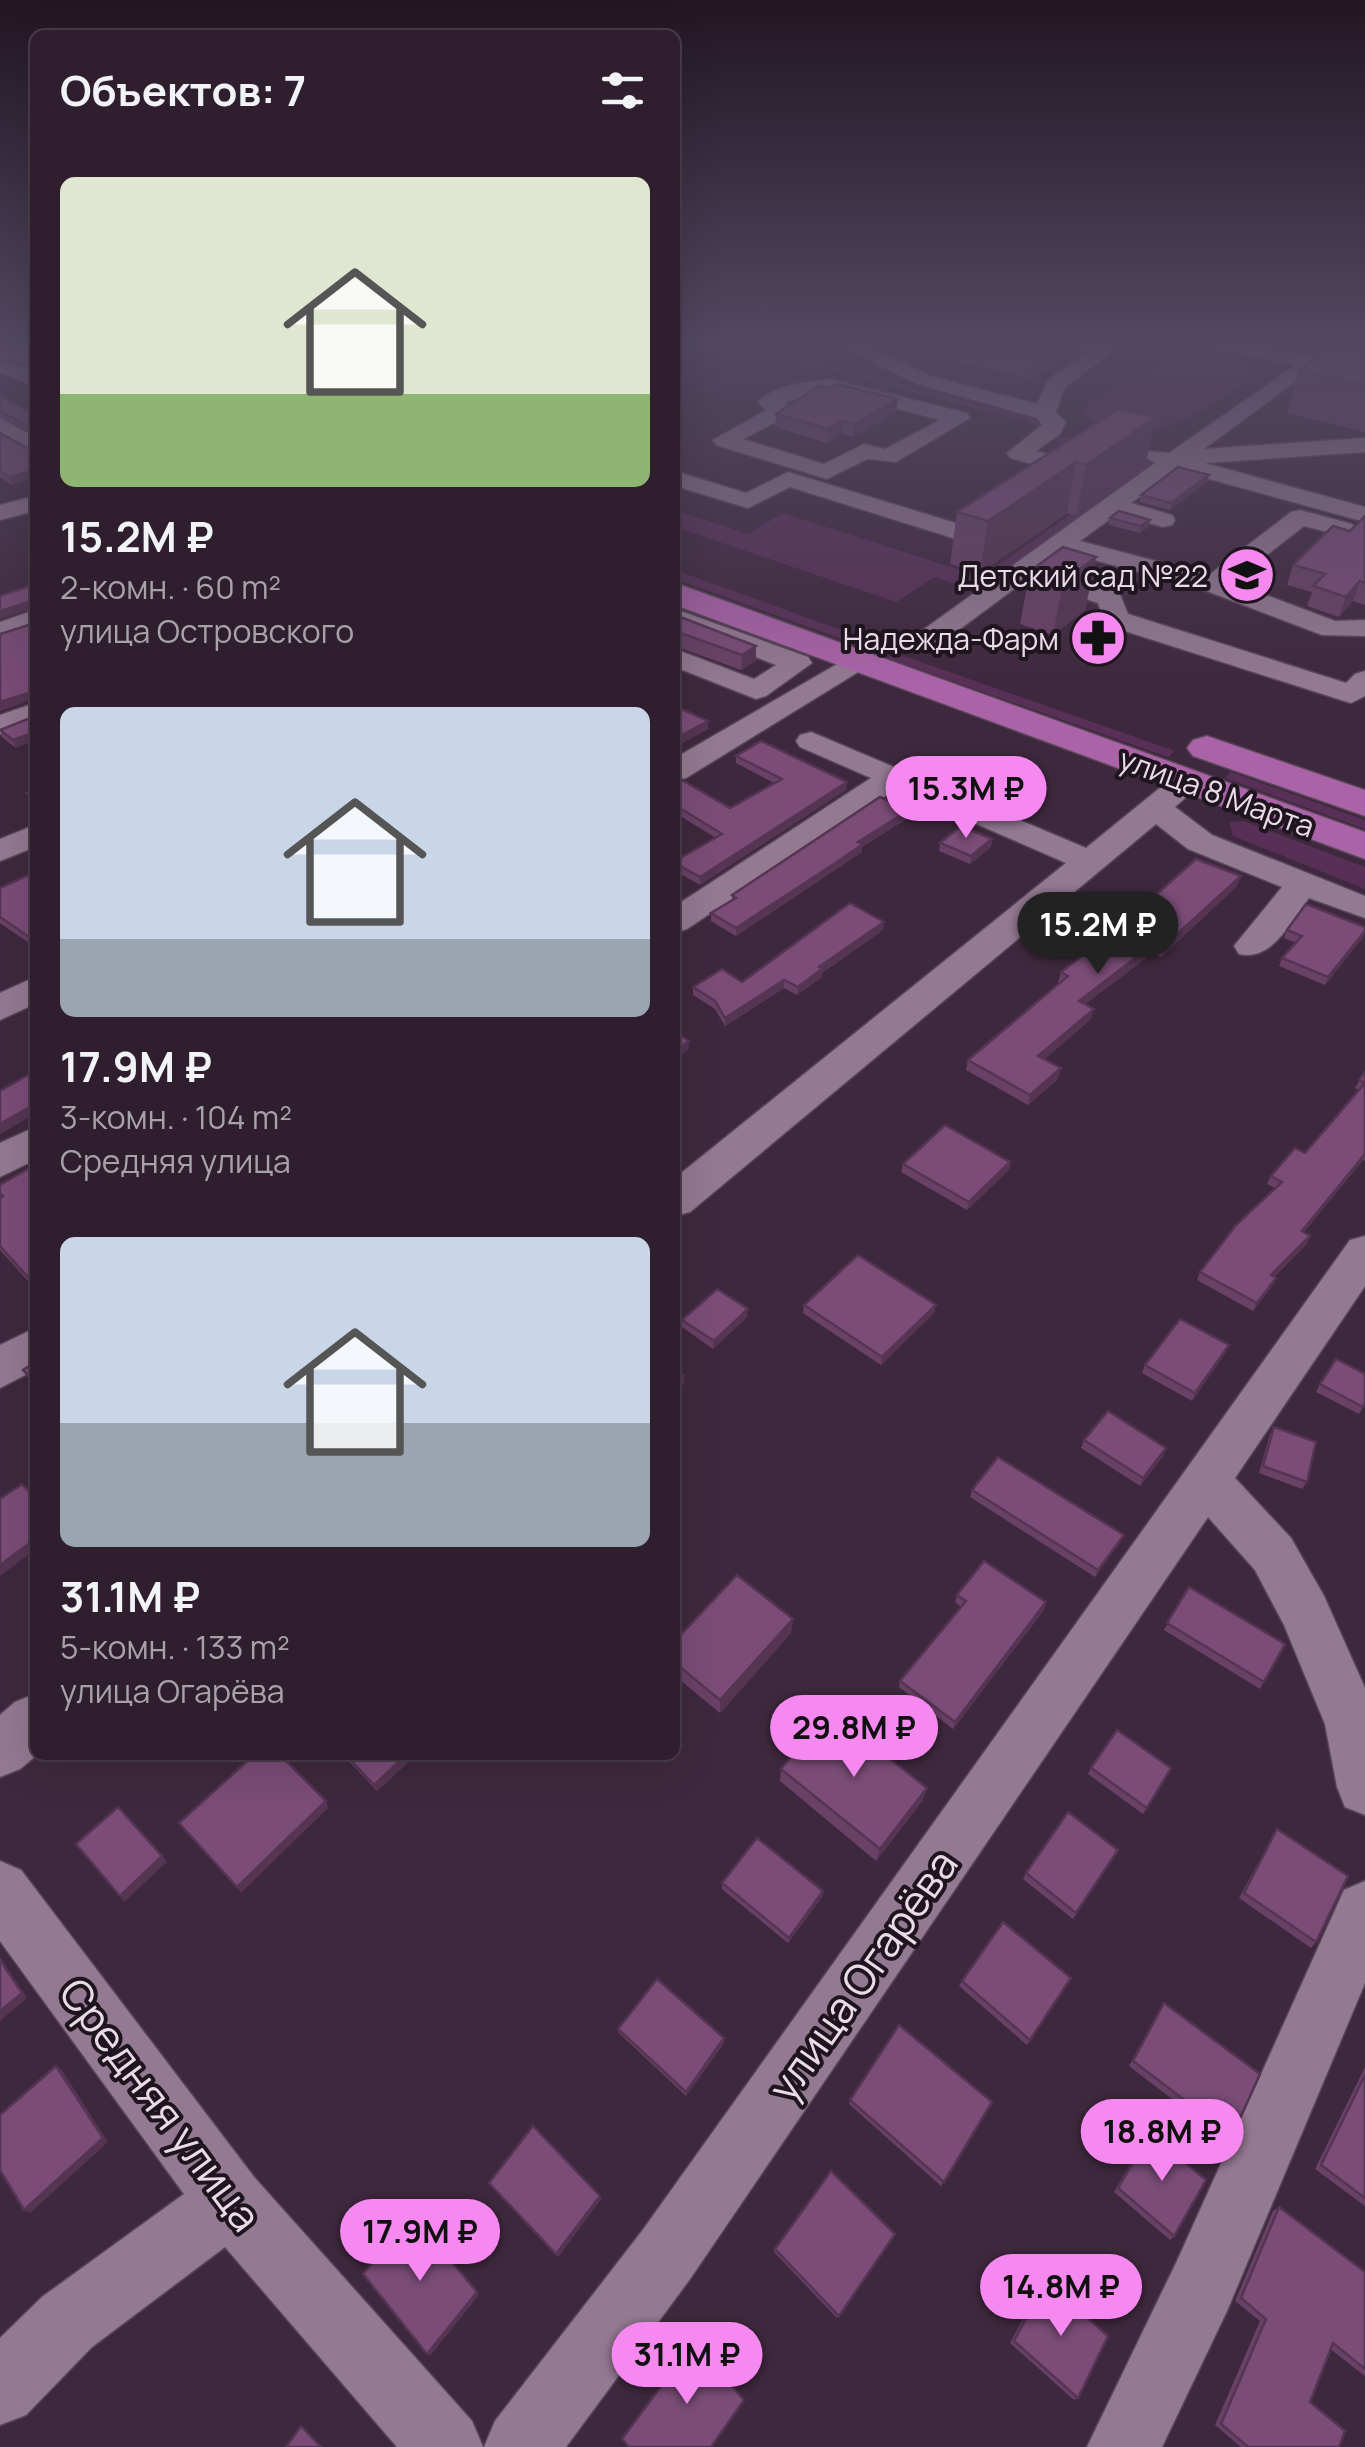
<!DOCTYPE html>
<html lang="ru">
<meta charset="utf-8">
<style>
body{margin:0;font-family:Manrope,sans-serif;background:#3a2b3a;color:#f1f3f6;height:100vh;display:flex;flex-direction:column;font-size:38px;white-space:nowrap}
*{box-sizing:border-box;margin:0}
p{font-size:32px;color:#a7a2aa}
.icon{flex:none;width:55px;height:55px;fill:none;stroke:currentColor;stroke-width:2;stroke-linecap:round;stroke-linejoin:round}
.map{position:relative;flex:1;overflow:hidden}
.panel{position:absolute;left:30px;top:30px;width:650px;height:1730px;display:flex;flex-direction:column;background:#2e1e2e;border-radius:15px;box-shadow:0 10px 40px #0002,0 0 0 2px #493c4a}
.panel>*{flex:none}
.price{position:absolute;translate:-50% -85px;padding:0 22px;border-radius:35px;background:#f589ef;color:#111;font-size:32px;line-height:65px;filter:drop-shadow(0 2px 5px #0008)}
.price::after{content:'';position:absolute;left:50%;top:60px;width:30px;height:22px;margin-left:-15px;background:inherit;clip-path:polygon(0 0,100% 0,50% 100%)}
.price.current{background:#222;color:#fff}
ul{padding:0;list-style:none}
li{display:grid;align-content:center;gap:20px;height:530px;padding:0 30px}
li span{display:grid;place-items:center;height:310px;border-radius:15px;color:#555}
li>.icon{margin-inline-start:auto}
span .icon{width:180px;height:180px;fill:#fffc;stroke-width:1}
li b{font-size:42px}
h2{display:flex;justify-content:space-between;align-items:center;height:120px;padding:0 30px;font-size:42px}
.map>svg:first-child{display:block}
</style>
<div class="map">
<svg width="1365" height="2447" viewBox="0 0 1365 2447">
<rect width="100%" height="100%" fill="#3e283d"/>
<!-- green -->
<g fill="#582f56">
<path d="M1200,354C1220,356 1247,357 1255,377C1209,404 1173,440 1118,428C1103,425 1092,424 1083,412V407L1174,357Z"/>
<polygon points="795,358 1053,423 1051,428 789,360"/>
<polygon points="1062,437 1161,463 990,589 977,585 970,589 935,577 896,602 675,527 675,510 748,534 783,513 982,577 1140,465 1055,441"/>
<polygon points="675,570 883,645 875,651 675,579"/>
<polygon points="895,653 1175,751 1168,757 887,658"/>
<polygon points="1231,772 1365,820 1365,829 1225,778"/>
<polygon points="1244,821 1365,867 1365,889 1233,836 1229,822"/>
</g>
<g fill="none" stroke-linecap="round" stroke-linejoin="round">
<!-- minor casing -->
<g stroke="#584557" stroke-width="3">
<g id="minor">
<polygon points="835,343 860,343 931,376 1037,404 1048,380 1087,352 1066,347 1063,343 1098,343 1114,350 1065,387 1056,412 1066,422 1060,434 1036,451 1074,461 1078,466 1074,471 974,539 956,539 790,487 748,508 675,486 675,471 746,493 788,472 962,525 1047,468 1010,458 1007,453 1042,425 1037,418 917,384"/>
<path d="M1209,343C1245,341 1276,353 1312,355C1329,356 1346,343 1365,343V350L1303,376L1204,449L1365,438V452L1205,463L1365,507V522L1177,470L1131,503L1172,515L1175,520L1172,525L1163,527L1117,514L1080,541L1209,575L1291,512L1300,510L1352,524L1355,529L1343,536L1304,526L1232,582L1335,621L1365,620V636L1322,635L1204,590L1065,552L1042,569L1119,592L1128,614L1346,683L1355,674L1365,671V696L1351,703L1341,700L1106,625L1098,603L1026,580L929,652H909L905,646L909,640L1155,463L1143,456L1146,451L1169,453L1296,365L1219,349Z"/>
<polygon points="0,359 35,372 35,386 0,373"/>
<path d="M829,379L967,413L970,418L896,462L867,459L827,479L716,445L713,440L766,410L758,402C776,384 804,383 829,379ZM829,391L940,420L885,449L864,444L824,464L743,439L790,415L793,410L785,402Z"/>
<polygon points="0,418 35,437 35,454 0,435"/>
<polygon points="35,496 35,511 0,520 0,505"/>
<polygon points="675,609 808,657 812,663 766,696 756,699 675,667 675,649 754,679 776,665 675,626"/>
<polygon points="35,610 35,628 0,640 0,622"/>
<polygon points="858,652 868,654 872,660 868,666 686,778 675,780 675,758"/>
<polygon points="35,703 35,722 0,734 0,715"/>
<path d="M811,732L1086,848L1177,774H1199L1204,781L1175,807L1212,835L1365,896V918L1309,898C1291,921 1272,962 1239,954L1234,946L1282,887L1188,849L1156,824L690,1212L675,1216V1178L1066,863L896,789L687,929L675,933V906L871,778L800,747L796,741L800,735Z"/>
<polygon points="35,825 35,847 0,861 0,839"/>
<polygon points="35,977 35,1004 0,1020 0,993"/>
<polygon points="35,1127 35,1160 0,1177 0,1143"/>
<polygon points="1365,1236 1365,1286 1235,1478 1291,1538 1324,1596 1365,1688 1365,1815 1345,1807 1337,1787 1325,1724 1284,1625 1255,1570 1208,1517 690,2279 566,2447 484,2447 495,2421 642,2231 1350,1240"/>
<polygon points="35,1328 35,1370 0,1388 0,1345"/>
<polygon points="35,1694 37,1755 20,1769 0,1777 0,1715 15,1702"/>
<polygon points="0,1861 21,1870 254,2177 472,2421 483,2447 397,2447 225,2247 92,2347 26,2415 0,2425 0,2338 42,2297 184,2194 0,1941"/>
<polygon points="1365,1881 1365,1983 1227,2311 1162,2447 1087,2447 1177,2261 1344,1890"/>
</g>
</g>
<!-- major casing -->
<g stroke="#584557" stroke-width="3">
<g id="major">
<polygon points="0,343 35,351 35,368 0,357"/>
<polygon points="675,583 1365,832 1365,859 675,605"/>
<polygon points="1207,736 1365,790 1365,816 1193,756 1187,748 1193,740"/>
</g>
</g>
<!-- minor -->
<use href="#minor" fill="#937991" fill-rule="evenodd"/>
<!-- major -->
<use href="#major" fill="#aa63a7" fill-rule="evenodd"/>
</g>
<!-- wall -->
<g fill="#694166">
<polygon points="901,343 1076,343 1075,353 1029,379 900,346"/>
<polygon points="1345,343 1365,343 1365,432 1287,413 1299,370 1344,347"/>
<polygon points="829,388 898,399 896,412 853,437 842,434 827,443 775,427 776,414"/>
<polygon points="0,395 28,411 35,409 35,435 0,417"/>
<polygon points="1156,417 1145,466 1076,515 1067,513 980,573 950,564 957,512"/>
<polygon points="0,433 12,485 0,477"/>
<polygon points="1209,475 1207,482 1170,510 1139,502 1141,495"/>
<polygon points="1365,516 1365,605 1353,601 1339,617 1307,606 1312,592 1287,585 1293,565 1350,531"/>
<polygon points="1110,518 1148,527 1140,533 1109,525"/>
<polygon points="1096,557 1085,610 1053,635 1020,624 1030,571"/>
<polygon points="675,615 756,646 756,661 741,670 675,646"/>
<polygon points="675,706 708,721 708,729 682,743 675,740"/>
<polygon points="35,716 16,748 2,737 0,729"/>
<polygon points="736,756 846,790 700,885 675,871 675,861 716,838 675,813 675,776 730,808 774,783 736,763"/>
<polygon points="35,790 35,805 30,801 27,793"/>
<polygon points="909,810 908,818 862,847 862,852 736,936 711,921 711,913 732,900 732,895"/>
<polygon points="992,839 991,847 970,864 939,851 940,843"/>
<polygon points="35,872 35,947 0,923 0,888"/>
<polygon points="1237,886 1161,957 1153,953 1085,1004 1091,1019 1044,1059 1061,1068 1058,1079 1028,1105 966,1070 968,1060 1059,983 1058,982 1061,972"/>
<polygon points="1365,927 1364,936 1325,985 1279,966 1282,958 1296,943 1284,938 1287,930"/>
<polygon points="883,930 822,973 822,977 797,995 784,988 725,1026 715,1009 693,995 693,987 742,982"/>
<polygon points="1365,1072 1365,1161 1363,1160 1304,1232 1307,1244 1274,1277 1276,1278 1272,1286 1253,1311 1197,1280 1200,1272 1275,1188 1267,1184 1271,1176 1305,1153 1359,1090 1355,1088"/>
<polygon points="1010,1162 1009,1170 967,1210 901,1172 903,1164"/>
<polygon points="35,1170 35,1289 0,1250 0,1185"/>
<polygon points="804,1305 936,1305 934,1313 881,1365 803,1313"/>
<polygon points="747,1317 713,1349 682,1327 682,1320"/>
<polygon points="1225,1353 1192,1401 1142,1373 1145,1365"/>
<polygon points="1320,1384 1365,1404 1359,1414 1316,1392"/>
<polygon points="1274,1427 1307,1482 1302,1489 1259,1473 1270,1434"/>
<polygon points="1084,1440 1166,1448 1163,1456 1140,1486 1081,1448"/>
<polygon points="972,1490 1124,1535 1120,1542 1095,1577 970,1497"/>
<polygon points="1189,1587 1264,1682 1260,1689 1164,1630"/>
<polygon points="957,1595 1046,1602 1044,1610 953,1729 899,1687 900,1681 961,1607 955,1602"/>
<polygon points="793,1619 791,1633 720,1713 675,1676 675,1641"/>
<polygon points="343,1755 416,1755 377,1791"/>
<polygon points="1091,1768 1171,1768 1143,1814 1088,1774"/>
<polygon points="781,1769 923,1800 876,1861 780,1781"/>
<polygon points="1277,1829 1316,1942 1311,1948 1239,1898 1273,1836"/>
<polygon points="1118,1850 1073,1919 1023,1879 1026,1873"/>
<polygon points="722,1883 823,1891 822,1897 788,1943 722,1889"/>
<polygon points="1071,1978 1027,2045 959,1986 962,1981"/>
<polygon points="1164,2003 1232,2136 1227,2141 1129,2066"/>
<polygon points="618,2029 724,2038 724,2043 686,2096 619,2033"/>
<polygon points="1365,2067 1365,2206 1315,2169"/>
<polygon points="850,2100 992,2102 941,2186 849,2104"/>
<polygon points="1150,2133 1174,2236 1170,2240 1114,2192 1146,2137"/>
<polygon points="489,2183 601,2199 558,2257"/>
<polygon points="1279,2207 1365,2272 1365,2376 1330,2349 1310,2402 1339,2447 1241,2447 1215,2425 1260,2321 1235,2301 1273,2211"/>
<polygon points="895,2234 837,2318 774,2252 775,2249"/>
<polygon points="1046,2281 1078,2398 1074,2400 1010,2343 1042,2284"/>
</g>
<!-- shaded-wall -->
<g fill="#553553">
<polygon points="1059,343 1076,343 1075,353 1029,379 1032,358"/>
<polygon points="898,399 896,412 853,437 854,424"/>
<polygon points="1156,417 1145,466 1076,515 1086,465"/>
<polygon points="843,421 842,434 827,443 828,429"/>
<polygon points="1076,462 1067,513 980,573 988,521"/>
<polygon points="35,470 35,478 12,485 10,477"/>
<polygon points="1209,475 1207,482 1170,510 1171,503"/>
<polygon points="1150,520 1148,527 1140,533 1141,526"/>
<polygon points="1096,557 1085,610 1053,635 1063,582"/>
<polygon points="1360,581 1353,601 1339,617 1346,597"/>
<polygon points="35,600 35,608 0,619 0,611"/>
<polygon points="756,646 756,661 741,670 742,655"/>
<polygon points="35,691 35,699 0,711 0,702"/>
<polygon points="708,721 708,729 682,743 682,735"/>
<polygon points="35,732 35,740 16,748 13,740"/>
<polygon points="847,782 846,790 700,885 700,877"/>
<polygon points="909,810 908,818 862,847 862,852 736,936 736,928 858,842"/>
<polygon points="992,839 991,847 970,864 971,856"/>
<polygon points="1241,876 1237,886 1161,957 1164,946"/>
<polygon points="884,922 883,930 822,973 822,977 797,995 798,987 819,967"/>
<polygon points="1365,931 1364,936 1325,985 1328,977"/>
<polygon points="1156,942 1153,953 1076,1011 1079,1001"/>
<polygon points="784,980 784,988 725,1026 725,1018"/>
<polygon points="1094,1009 1091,1019 1036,1067 1038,1056"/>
<polygon points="689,1041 689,1049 675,1059 675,1051"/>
<polygon points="1061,1068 1058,1079 1028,1105 1030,1095"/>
<polygon points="35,1104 35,1114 0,1134 0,1124"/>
<polygon points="1365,1154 1363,1160 1298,1239 1302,1231"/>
<polygon points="1010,1162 1009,1170 967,1210 969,1202"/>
<polygon points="1310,1236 1307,1244 1267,1283 1271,1275"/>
<polygon points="1276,1278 1272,1286 1253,1311 1257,1303"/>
<polygon points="936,1305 934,1313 881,1365 882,1357"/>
<polygon points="748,1309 747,1317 713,1349 714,1341"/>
<polygon points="1229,1345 1225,1353 1192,1401 1195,1393"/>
<polygon points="684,1376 684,1384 675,1392 675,1384"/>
<polygon points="1166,1448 1163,1456 1140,1486 1143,1478"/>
<polygon points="1124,1535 1120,1542 1095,1577 1098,1570"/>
<polygon points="35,1539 35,1550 0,1576 0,1565"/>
<polygon points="1046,1602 1044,1610 953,1729 955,1722"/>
<polygon points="793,1619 791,1633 720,1713 720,1700"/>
<polygon points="406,1755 416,1755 377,1791 374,1785"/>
<polygon points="927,1788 923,1800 876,1861 880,1849"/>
<polygon points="326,1801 328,1808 241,1893 237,1887"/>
<polygon points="162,1856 167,1862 124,1902 120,1896"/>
<polygon points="823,1891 822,1897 788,1943 789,1938"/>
<polygon points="0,1957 27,1998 0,2021"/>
<polygon points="724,2038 724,2043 686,2096 686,2092"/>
<polygon points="56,2066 62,2070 108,2142 30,2213 24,2210"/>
<polygon points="600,2196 601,2199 558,2257 556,2254"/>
<polygon points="477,2292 479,2295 430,2356 427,2354"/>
</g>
<!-- building -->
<g fill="#7a4c77" stroke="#553553" stroke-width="2.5">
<polygon points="971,343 1059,343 1032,358"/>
<polygon points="1333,345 1365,352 1365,385 1299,370"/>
<polygon points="837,384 898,399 854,424 843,421 828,429 776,414 818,386 829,388"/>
<polygon points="0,395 28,411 35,409 35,429 0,411"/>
<polygon points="1118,409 1156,417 1086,465 1076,462 988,521 957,512"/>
<polygon points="0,433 31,450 35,447 35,470 10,477 0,471"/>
<polygon points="1178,467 1209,475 1171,503 1141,495"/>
<polygon points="1119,511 1150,520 1141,526 1110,518"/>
<polygon points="1365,516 1365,583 1360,581 1346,597 1313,586 1325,574 1293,565 1333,526 1350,531"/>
<polygon points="1063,547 1096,557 1063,582 1030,571"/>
<polygon points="35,584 35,607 35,600 0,611 0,596"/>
<polygon points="675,615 756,646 742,655 675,631"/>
<polygon points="35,623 35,691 0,702 0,634"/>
<polygon points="675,706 708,721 682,735 675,732"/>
<polygon points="35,716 35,732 13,740 0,730"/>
<polygon points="761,741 847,782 700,877 675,863 675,861 722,834 675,805 675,776 730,808 782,779 736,756"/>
<polygon points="35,790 35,799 27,793"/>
<polygon points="880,797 909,810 858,842 863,844 837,862 736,928 711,913 736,898 732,895"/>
<polygon points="961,826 992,839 971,856 940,843"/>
<polygon points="1196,859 1241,876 1164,946 1156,942 1079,1001 1094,1009 1038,1056 1061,1068 1030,1095 968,1060 1068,976 1061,972 1118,929"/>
<polygon points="35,872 35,941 0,917 0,888"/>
<polygon points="850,903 884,922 819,967 822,969 798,987 784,980 725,1018 715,1001 693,987 722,969 742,982"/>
<polygon points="1306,904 1365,927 1365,931 1328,977 1282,958 1302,936 1287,930"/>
<polygon points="675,1032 689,1041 675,1051"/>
<polygon points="35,1071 35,1104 0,1124 0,1091"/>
<polygon points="1365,1072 1365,1154 1302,1231 1310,1236 1271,1275 1276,1278 1257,1303 1200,1272 1236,1225 1282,1182 1271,1176 1295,1148 1305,1153 1365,1083 1359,1080"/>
<polygon points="945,1125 1010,1162 969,1202 903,1164"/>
<polygon points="31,1167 35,1170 35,1285 0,1246 0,1198 3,1196 0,1193 0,1185"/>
<polygon points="858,1255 936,1305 882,1357 804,1305"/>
<polygon points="717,1289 748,1309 714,1341 682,1320"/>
<polygon points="1180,1319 1229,1345 1195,1393 1145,1365"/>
<polygon points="1336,1359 1365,1374 1365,1403 1363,1407 1320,1384"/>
<polygon points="35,1362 35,1383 23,1370"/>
<polygon points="675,1370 684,1376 675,1384"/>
<polygon points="1108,1411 1166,1448 1143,1478 1084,1440"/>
<polygon points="1274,1427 1316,1442 1307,1482 1263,1466"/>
<polygon points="998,1457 1124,1535 1098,1570 972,1490"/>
<polygon points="22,1484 35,1497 35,1539 0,1565 0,1499"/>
<polygon points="984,1561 1046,1602 955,1722 900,1681 966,1601 957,1595"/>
<polygon points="737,1575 793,1619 720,1700 675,1663 675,1641"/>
<polygon points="1189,1587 1285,1644 1264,1682 1167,1623"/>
<polygon points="829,1711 927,1788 880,1849 781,1769"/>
<polygon points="1117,1730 1171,1768 1147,1808 1091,1768"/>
<polygon points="254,1755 280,1755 326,1801 237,1887 179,1823"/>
<polygon points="346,1755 406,1755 374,1785"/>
<polygon points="118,1807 162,1856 120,1896 76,1844"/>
<polygon points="1068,1812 1118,1850 1076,1913 1026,1873"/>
<polygon points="1277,1829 1348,1876 1316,1942 1244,1893"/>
<polygon points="757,1838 823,1891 789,1938 722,1883"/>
<polygon points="1003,1922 1071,1978 1030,2040 962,1981"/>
<polygon points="0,1960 22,1993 0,2011"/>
<polygon points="657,1979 724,2038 686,2092 618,2029"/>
<polygon points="1164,2003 1260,2074 1232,2136 1133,2061"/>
<polygon points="899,2025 992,2102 944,2182 850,2100"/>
<polygon points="56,2066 103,2138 24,2210 0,2170 0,2115"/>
<polygon points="1365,2075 1365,2198 1321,2165"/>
<polygon points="533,2126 600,2196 556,2254 489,2183"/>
<polygon points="1150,2133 1206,2180 1174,2236 1118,2188"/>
<polygon points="831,2171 895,2234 839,2316 775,2249"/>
<polygon points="1279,2207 1365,2272 1365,2369 1333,2343 1310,2402 1345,2431 1339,2447 1248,2447 1221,2424 1266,2319 1241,2298"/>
<polygon points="413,2215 477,2292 427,2354 363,2274"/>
<polygon points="1046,2281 1108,2336 1078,2398 1014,2341"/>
<polygon points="693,2343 744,2400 711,2447 629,2447 622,2439"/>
<polygon points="301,2426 321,2447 286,2447"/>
</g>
<!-- sky -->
<linearGradient id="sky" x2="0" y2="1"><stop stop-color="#221622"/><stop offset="0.5" stop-color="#524862"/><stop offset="1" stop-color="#524862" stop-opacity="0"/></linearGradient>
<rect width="1365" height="685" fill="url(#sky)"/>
<!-- icons -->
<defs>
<g id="school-disc" transform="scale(2.875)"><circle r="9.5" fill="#f589ef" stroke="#1f151e"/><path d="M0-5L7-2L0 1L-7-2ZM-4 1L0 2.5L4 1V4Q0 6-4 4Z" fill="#111"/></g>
<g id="pharmacy-disc" transform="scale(2.875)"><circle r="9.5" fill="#f589ef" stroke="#1f151e"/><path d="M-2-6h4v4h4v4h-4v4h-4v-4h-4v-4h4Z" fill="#111"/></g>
</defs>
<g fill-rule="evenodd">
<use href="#school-disc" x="1247" y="575"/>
<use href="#pharmacy-disc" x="1098" y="638"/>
</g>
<g text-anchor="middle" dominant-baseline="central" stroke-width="8" stroke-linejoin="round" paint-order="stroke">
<!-- far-poi labels -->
<g font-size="30" fill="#eadbe8" stroke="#1f151e" text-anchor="end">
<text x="1208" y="575">Детский сад №22</text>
<text x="1059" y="638">Надежда-Фарм</text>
</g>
<!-- far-street labels -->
<g font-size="30" fill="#eadbe8" stroke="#1f151e">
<text transform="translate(1217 792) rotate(20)">улица 8 Марта</text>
</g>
<!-- near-street labels -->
<g font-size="42" fill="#eadbe8" stroke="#1f151e">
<text transform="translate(862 1975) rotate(-55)">улица Огарёва</text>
<text transform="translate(161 2104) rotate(53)">Средняя улица</text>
</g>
</g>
</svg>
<b class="price" style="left:966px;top:841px">15.3M ₽</b>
<b class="price current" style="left:1098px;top:977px">15.2M ₽</b>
<b class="price" style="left:854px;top:1780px">29.8M ₽</b>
<b class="price" style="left:1162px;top:2184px">18.8M ₽</b>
<b class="price" style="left:420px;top:2284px">17.9M ₽</b>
<b class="price" style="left:1061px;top:2339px">14.8M ₽</b>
<b class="price" style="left:687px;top:2407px">31.1M ₽</b>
<section class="panel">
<h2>Объектов: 7<svg class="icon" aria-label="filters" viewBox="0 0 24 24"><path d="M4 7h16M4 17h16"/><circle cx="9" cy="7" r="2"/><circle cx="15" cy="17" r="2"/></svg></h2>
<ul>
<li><span style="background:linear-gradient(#dfe7d0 70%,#8fb573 0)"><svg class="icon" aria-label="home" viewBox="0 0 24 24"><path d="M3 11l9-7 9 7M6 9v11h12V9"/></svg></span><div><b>15.2M ₽</b><p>2-комн. · 60 m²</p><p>улица Островского</p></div></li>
<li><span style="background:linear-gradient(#c9d6e8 75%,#9aa5b1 0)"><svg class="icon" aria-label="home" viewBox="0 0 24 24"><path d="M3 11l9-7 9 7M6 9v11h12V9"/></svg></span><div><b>17.9M ₽</b><p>3-комн. · 104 m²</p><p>Средняя улица</p></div></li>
<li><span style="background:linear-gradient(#c9d6e8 60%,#9aa5b1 0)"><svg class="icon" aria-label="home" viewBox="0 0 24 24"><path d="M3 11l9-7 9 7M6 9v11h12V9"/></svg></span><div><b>31.1M ₽</b><p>5-комн. · 133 m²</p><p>улица Огарёва</p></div></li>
</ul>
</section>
</div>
